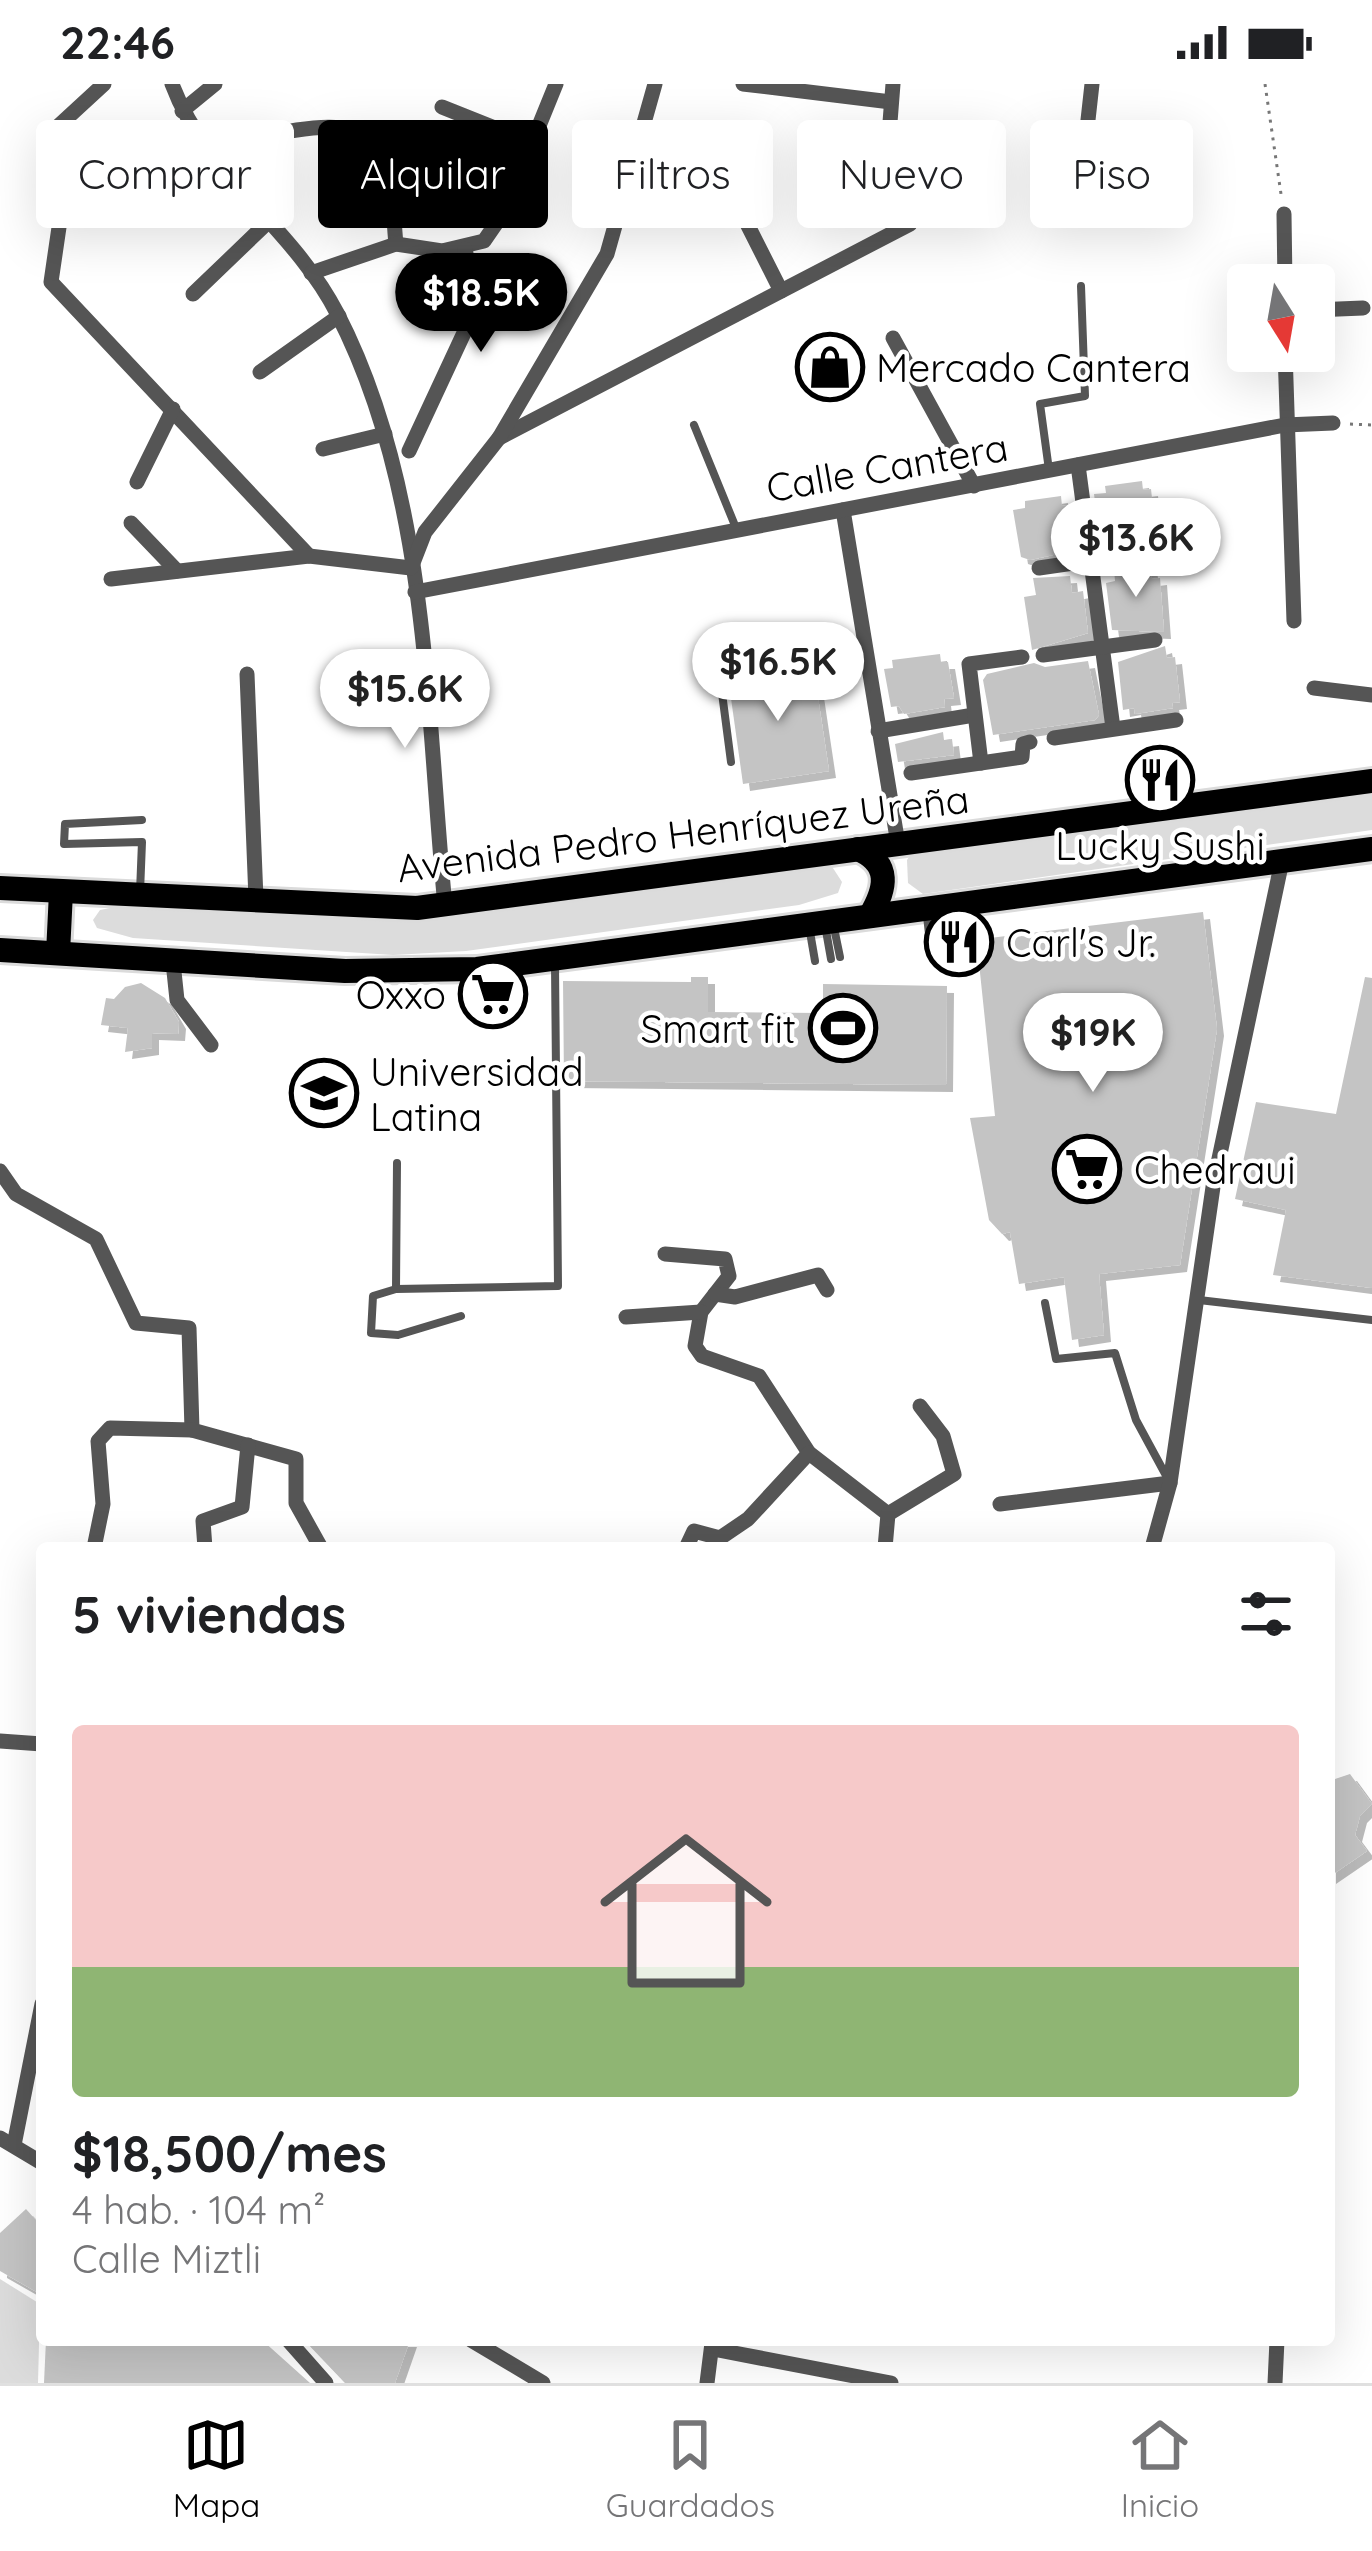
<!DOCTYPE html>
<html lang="es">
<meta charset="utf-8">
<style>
body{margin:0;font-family:Quicksand,sans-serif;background:#f6f6f6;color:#202124;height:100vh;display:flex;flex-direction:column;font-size:45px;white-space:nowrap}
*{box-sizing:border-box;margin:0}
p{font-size:39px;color:#757577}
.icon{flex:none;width:66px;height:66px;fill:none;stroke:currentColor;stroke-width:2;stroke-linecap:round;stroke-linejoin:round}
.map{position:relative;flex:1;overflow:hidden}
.panel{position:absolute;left:36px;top:1458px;width:1299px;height:804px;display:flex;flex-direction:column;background:#fff;border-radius:12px;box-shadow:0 12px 48px #0002}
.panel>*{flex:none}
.top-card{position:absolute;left:36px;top:36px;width:1302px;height:108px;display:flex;gap:24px}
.needle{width:78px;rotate:169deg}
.fabs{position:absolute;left:1227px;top:180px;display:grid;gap:24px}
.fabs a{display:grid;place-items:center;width:108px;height:108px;border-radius:12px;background:#fff;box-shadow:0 12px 48px #0002;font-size:60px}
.price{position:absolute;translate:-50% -102px;padding:0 27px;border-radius:42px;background:#fff;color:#222;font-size:39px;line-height:78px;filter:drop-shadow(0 3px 6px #0008)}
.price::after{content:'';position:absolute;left:50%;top:72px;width:36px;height:27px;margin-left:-18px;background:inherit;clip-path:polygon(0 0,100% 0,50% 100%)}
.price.on{background:#000;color:#fff}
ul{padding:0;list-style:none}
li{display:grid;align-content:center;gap:24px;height:636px;padding:0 36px}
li+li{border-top:3px solid #e0e0e0}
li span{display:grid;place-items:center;height:372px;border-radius:12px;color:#555}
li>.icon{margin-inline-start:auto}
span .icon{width:216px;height:216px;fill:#fffc;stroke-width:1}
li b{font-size:51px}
h2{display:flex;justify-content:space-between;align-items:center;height:144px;padding:0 36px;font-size:51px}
.chip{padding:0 42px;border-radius:12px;background:#fff;box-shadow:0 12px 48px #0002;font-size:42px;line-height:108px}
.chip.on{background:#000;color:#fff}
.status{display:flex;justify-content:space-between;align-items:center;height:84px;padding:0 60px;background:#fff;direction:ltr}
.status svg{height:33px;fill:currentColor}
.tabs{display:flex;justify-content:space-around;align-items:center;height:168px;border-top:3px solid #e0e0e0;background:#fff;font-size:33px;color:#757577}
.tabs a{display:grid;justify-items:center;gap:6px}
.tabs .on{color:#000}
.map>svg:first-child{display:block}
</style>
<div class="status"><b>22:46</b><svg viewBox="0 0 49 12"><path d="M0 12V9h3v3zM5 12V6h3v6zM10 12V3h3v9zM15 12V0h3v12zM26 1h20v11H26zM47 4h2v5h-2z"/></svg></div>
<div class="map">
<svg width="1372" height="2299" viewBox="0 0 1372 2299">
<defs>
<filter id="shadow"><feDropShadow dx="7" dy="7" stdDeviation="0" flood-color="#0004"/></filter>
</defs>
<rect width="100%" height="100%" fill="#fff"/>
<!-- green -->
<g fill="#dcdcdc">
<polygon points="1372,706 1372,746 923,810 908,799 907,776 913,767"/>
<polygon points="831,781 842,798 838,809 799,821 466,867 393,871 133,854 97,844 93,836 100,826 115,823 415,835"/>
<polygon points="0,2195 40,2220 38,2299 0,2299"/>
</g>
<!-- building -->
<g fill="#c4c4c4" filter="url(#shadow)">
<polygon points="1142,397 1143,406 1151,405 1156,450 1110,461 1110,456 1100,457 1094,410 1106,409 1105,402"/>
<polygon points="1061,412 1062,422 1071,421 1076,466 1030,476 1021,473 1013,426 1025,424 1025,417"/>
<polygon points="1150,480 1152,495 1160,494 1164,548 1112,546 1106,499 1115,497 1114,485"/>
<polygon points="1070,492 1072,509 1083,507 1088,549 1032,566 1024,513 1036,511 1033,494"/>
<polygon points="1165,562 1167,574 1175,573 1180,618 1172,619 1173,624 1135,630 1134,624 1123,626 1118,578"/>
<polygon points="940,570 941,578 948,578 954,614 944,615 945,623 904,630 899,622 891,623 884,585 893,584 892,576"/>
<polygon points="1088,577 1099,631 1095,636 993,651 983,596 987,590 1034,579 1045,583"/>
<polygon points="813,580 829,687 743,700 728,593"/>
<polygon points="943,648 944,656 952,655 954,671 898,678 895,660"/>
<polygon points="1203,828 1217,945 1180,1181 1099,1190 1104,1251 1072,1256 1064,1193 1019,1200 1010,1148 1002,1150 989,1136 970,1034 995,1032 979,879 948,883 942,839 971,835 974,856"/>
<polygon points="691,893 708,893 708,928 823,929 823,900 947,902 946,1001 564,997 563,897 691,898"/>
<polygon points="1365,893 1372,894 1372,1204 1273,1191 1286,1126 1235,1115 1256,1018 1336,1030"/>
<polygon points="141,899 165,914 179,938 178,950 152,949 152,964 125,968 128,944 101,941 106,914 114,915 125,903"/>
<polygon points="1350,1690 1372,1720 1360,1732 1355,1751 1367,1767 1329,1793 1329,1697"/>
<polygon points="26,2125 42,2143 42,2211 0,2187 0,2149"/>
<polygon points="46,2256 262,2256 310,2299 44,2299"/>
<polygon points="304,2256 410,2256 395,2299 345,2299"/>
</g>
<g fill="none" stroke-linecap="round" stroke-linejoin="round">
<!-- primary casing -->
<g stroke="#dbdbdb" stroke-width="30">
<g id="primary">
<path d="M858,765C892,780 886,805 870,832"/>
<polyline points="0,804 417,824 1372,697"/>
<polyline points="0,866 345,887 477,885 1372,765"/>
<polyline points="58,869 61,808"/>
</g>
</g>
<!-- path -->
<g stroke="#777" stroke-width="3" stroke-dasharray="3 6" stroke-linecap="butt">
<polyline points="1265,0 1281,110"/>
<polyline points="1350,340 1372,341"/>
</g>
<!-- lane -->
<g stroke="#555" stroke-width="8">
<polyline points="694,341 736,444"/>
<polyline points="1049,386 1040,320 1085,312 1081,202"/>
<polyline points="731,678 719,586 864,564"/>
<polyline points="140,808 142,758 64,760 65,740 142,736"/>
<polyline points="927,832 930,859"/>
<polyline points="833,839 840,873"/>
<polyline points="825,841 831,875"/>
<polyline points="810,848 815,877"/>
<polyline points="397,1079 396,1205 558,1202 555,881"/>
<polyline points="396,1205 373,1212 371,1249 398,1251 461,1232"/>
<polyline points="1199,1216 1372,1236"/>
<polyline points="1045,1219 1056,1275 1115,1269 1136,1336 1169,1397"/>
</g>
<!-- street -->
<g stroke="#555" stroke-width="15">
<path d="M172,0C206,92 293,143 337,229C429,407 426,626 445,822"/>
<polyline points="743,0 891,18"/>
<polyline points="442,23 532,59"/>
<polyline points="182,27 215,0"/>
<polyline points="54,46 104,0"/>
<polyline points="889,51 968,58"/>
<path d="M247,56C281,48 374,24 387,74C394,101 393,133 396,160"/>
<polyline points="1085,63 1092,0"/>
<polyline points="873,80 889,51 893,0"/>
<polyline points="728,102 781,207"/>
<polyline points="63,116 51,198 309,472"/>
<polyline points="1284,130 1285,201"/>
<polyline points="123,132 200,60"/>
<polyline points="311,189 396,160 442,167 484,157 504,128 556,0"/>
<polyline points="193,210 268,138"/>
<polyline points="1314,226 1363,224"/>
<polyline points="893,254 974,402"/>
<polyline points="1285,267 1294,537"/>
<polyline points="260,288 339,232"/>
<polyline points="499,354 910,140"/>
<polyline points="323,365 385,350"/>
<polyline points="409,367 477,221 465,165"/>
<polyline points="1078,381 1113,644"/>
<polyline points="137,398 173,325"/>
<polyline points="843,426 898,760"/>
<polyline points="131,439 177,487"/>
<polyline points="1039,484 1149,468"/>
<polyline points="111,495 309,472 411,484 425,448 499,354 607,170 655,0"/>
<polyline points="415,508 1285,341 1333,339"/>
<polyline points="1043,571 1155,556"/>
<polyline points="247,590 256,815"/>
<polyline points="1314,604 1372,611"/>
<polyline points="878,647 974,631"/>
<polyline points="1054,654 1176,636"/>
<polyline points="981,679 969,580 1022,573"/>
<polyline points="911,689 1022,673 1023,660 1030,658"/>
<polyline points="173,878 177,916 211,961"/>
<polyline points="0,1087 16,1110 96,1155 136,1239 189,1244 192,1346 296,1375 296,1419 321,1464"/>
<polyline points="665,1170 725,1175 729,1192 701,1228 695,1262 702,1272 759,1292 809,1369 888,1430 885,1464"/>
<polyline points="715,1210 735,1213 818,1191 827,1206"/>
<polyline points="626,1233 701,1228"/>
<polyline points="1000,1420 1170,1399"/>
<polyline points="888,1430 954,1390 943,1352 920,1322"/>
<polyline points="94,1464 103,1420 98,1357 110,1344 192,1346"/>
<polyline points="205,1464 203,1437 242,1423 248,1361"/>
<polyline points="686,1464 694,1447 720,1454 748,1435 809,1369"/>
<polyline points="1152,1464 1170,1399 1213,1103 1282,777"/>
<polyline points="0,1657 42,1660"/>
<polyline points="0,2054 42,2079"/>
<polyline points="14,2061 42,1920"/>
<polyline points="288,2256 326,2299"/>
<polyline points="471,2256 543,2299"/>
<polyline points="713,2265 891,2299"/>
<polyline points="707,2299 712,2259"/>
<polyline points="1275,2299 1277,2256"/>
</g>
<!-- primary -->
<use href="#primary" stroke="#000" stroke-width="24"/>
</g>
<!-- icons -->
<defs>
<g id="shop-ring" transform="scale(3.45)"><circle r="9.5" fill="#fff" stroke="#000" stroke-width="1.5"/><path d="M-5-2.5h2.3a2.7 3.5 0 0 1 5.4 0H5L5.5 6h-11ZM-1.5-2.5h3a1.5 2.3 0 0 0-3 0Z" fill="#000"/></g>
<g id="restaurant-ring" transform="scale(3.45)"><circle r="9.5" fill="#fff" stroke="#000" stroke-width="1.5"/><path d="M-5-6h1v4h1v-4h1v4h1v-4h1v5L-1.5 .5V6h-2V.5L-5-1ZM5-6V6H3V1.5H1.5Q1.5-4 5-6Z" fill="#000"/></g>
<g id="supermarket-ring" transform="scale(3.45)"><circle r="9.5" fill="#fff" stroke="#000" stroke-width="1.5"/><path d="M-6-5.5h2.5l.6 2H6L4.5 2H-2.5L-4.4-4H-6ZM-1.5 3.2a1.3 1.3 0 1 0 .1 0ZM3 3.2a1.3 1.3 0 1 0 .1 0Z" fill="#000"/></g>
<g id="stadium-ring" transform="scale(3.45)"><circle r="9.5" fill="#fff" stroke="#000" stroke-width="1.5"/><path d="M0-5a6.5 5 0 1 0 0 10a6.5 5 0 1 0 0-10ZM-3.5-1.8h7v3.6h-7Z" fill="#000"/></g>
<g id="university-ring" transform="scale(3.45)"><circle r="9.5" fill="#fff" stroke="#000" stroke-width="1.5"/><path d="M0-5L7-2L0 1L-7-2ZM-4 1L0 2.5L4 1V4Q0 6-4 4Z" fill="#000"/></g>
</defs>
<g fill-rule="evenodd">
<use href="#shop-ring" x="830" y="283"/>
<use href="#restaurant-ring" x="1160" y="696"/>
<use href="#restaurant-ring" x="959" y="858"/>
<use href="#supermarket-ring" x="493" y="910"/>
<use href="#stadium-ring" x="843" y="944"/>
<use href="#university-ring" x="324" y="1009"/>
<use href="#supermarket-ring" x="1087" y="1085"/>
</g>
<g text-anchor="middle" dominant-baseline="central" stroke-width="9" stroke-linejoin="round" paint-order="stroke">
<!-- poi labels -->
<g font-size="39" fill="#000" stroke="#fff" text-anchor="start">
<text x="876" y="283">Mercado Cantera</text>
<text x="1160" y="761" text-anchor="middle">Lucky Sushi</text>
<text x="1006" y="858">Carl's Jr.</text>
<text x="446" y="910" text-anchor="end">Oxxo</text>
<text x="796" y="944" text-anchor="end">Smart fit</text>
<text x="370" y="987">Universidad<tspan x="370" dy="45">Latina</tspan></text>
<text x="1134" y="1085">Chedraui</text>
</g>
<!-- street labels -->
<g font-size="39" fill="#000" stroke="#fff">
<text transform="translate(887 383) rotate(-10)">Calle Cantera</text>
<text transform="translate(683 749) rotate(-7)">Avenida Pedro Henríquez Ureña</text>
</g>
</g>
</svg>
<div class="fabs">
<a><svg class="needle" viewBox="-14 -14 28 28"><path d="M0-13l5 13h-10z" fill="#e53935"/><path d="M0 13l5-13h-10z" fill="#757577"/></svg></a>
</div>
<b class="price on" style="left:481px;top:271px">$18.5K</b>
<b class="price" style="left:1136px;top:516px">$13.6K</b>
<b class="price" style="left:778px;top:640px">$16.5K</b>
<b class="price" style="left:405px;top:667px">$15.6K</b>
<b class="price" style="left:1093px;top:1011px">$19K</b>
<div class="top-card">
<a class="chip">Comprar</a>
<a class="chip on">Alquilar</a>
<a class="chip">Filtros</a>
<a class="chip">Nuevo</a>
<a class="chip">Piso</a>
</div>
<section class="panel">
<h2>5 viviendas<svg class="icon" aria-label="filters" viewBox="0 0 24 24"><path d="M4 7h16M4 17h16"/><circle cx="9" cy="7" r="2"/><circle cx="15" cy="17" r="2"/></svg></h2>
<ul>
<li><span style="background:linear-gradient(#f6c9c9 65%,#8fb573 0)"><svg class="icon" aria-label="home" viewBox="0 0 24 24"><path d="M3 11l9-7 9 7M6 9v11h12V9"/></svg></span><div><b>$18,500/mes</b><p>4 hab. · 104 m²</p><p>Calle Miztli</p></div></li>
</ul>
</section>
</div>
<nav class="tabs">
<a class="on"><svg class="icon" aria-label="map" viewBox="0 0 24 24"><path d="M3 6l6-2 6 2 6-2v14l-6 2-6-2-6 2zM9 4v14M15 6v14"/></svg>Mapa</a>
<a><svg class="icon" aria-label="saved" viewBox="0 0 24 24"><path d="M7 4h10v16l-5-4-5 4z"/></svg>Guardados</a>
<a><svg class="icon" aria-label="home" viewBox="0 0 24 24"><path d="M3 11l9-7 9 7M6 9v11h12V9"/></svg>Inicio</a>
</nav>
